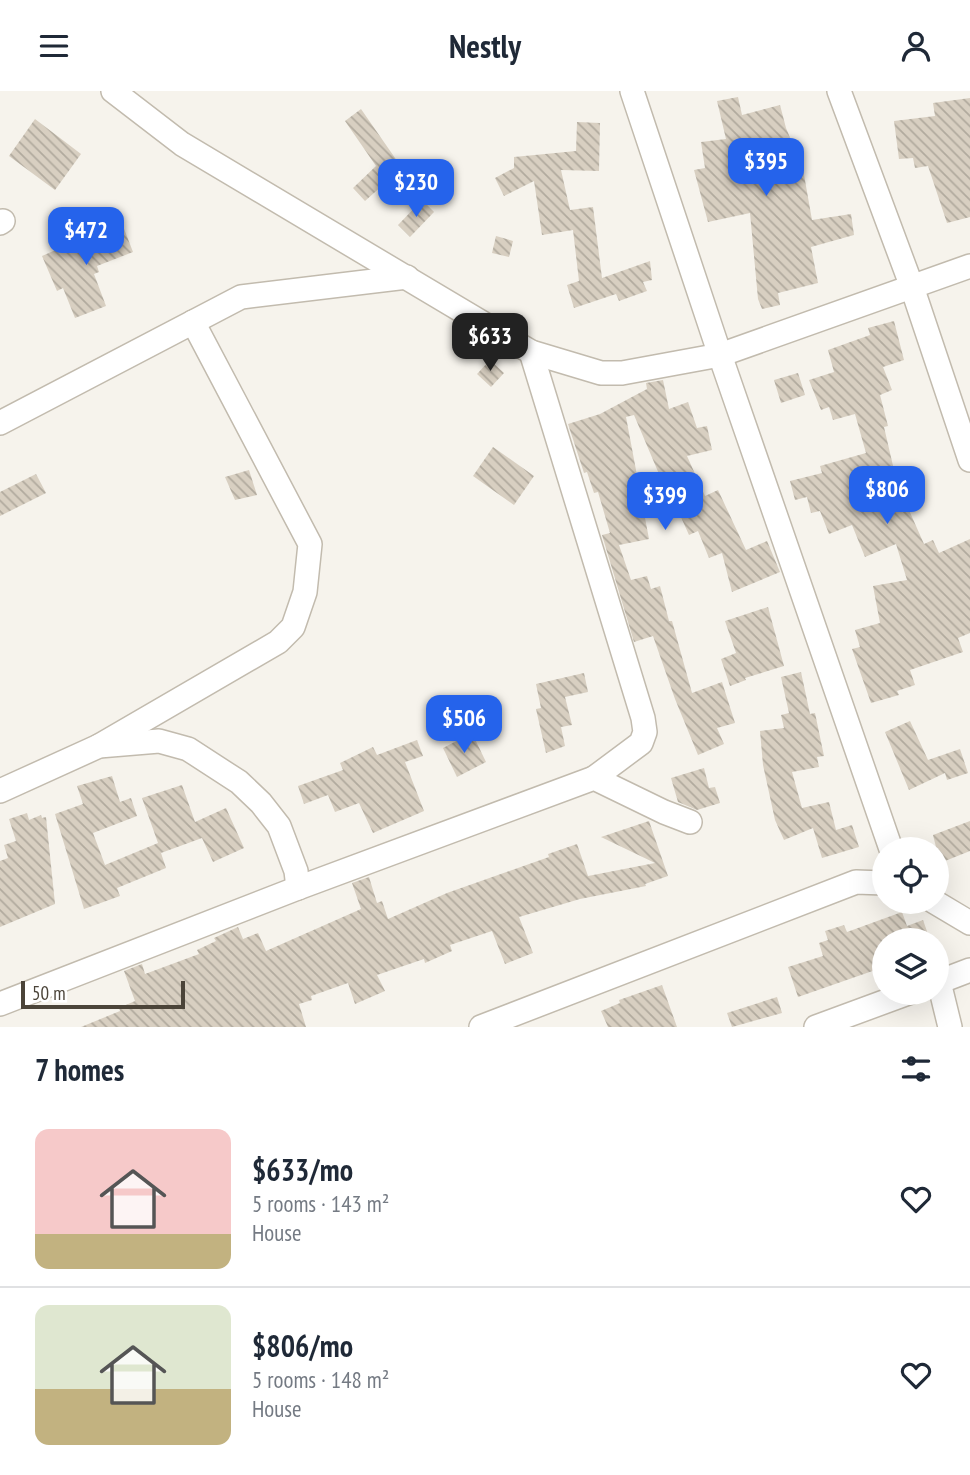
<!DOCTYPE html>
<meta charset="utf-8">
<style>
body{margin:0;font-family:"PT Sans Narrow",sans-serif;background:#f6f6f7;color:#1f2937;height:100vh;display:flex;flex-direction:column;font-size:26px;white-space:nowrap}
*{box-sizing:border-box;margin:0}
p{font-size:23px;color:#747a83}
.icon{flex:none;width:38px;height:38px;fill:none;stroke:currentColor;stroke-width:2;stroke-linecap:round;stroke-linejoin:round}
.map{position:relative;height:936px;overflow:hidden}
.sheet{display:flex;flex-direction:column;background:#fff;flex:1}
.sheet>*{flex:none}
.controls{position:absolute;left:872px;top:746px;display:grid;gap:14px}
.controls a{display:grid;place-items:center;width:77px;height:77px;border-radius:50%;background:#fff;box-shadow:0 7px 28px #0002;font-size:35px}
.scale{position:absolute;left:21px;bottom:18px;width:164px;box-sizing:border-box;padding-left:7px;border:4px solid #4b4439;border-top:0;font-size:19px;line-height:24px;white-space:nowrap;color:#4b4439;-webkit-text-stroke:5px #fff;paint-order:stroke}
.price{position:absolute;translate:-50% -60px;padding:0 16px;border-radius:14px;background:#2563eb;color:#fff;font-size:23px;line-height:46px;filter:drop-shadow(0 2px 4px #0008)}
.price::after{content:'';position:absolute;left:50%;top:42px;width:21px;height:16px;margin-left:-10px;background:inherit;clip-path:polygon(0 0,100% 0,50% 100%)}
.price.active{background:#222;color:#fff}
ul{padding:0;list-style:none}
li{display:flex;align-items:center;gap:21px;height:175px;padding:0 35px}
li+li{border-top:2px solid #e0e1e3}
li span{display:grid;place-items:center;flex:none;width:196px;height:140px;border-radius:14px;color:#555}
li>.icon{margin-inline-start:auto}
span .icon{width:84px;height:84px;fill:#fffc;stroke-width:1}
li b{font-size:30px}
h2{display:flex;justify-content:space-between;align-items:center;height:84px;padding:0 35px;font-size:30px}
header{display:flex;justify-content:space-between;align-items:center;height:91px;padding:0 35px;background:#fff;font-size:32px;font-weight:700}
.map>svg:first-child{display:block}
</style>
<header><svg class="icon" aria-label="menu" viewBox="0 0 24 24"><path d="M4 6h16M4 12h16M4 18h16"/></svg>Nestly<svg class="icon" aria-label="person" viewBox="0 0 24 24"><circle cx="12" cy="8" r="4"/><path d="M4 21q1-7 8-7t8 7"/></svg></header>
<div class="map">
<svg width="970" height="936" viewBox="0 0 970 936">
<defs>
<pattern id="building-back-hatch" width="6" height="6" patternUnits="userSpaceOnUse" patternTransform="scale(1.75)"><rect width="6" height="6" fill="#d8cfc1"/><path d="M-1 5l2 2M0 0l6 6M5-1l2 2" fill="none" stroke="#b1aa9e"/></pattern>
</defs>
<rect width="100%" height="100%" fill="#f6f3ec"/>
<!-- building -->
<g fill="url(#building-back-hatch)">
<polygon points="738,6 742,24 780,14 786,37 803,78 812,129 851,123 854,144 811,156 818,192 778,202 780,214 762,218 758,208 750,122 708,131 694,79 705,77 701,51 726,48 717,10"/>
<polygon points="970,7 970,126 947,132 928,75 915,77 913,67 899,68 894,30 935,25 933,12"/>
<polygon points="361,18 402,77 365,110 353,97 376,75 345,30"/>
<polygon points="35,28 81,63 55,99 9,65"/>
<polygon points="577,31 600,32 599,80 561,79 570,119 593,116 602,187 650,170 652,189 643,191 647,200 619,210 616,203 574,217 567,194 579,190 573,139 542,144 534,90 504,105 495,87 514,77 514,66 576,60"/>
<polygon points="422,109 434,121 410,146 398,134"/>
<polygon points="121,130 133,161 97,175 99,181 94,183 106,215 75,227 63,197 57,200 42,165"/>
<polygon points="496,145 513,150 509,166 492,162"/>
<polygon points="894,230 904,269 883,276 892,299 880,304 888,335 884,336 897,392 924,453 933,449 939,462 970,448 970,542 958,547 963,561 910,579 915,594 897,600 899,604 871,612 852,558 860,556 855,539 880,532 873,495 907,489 896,453 865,466 852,434 829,443 820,420 811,422 807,406 795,409 790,390 822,382 820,375 866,362 855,323 833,329 829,316 821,319 809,289 834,281 828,259 870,244 868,237"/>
<polygon points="490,269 504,282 491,296 477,283"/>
<polygon points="798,282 805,304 781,312 774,289"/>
<polygon points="663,289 669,318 688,311 697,337 707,335 712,359 687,365 705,405 718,399 746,459 767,450 780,481 732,501 722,462 709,467 698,440 689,444 676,415 673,416 634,324 626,326 649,448 619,454 631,489 647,485 651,498 660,495 669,530 672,530 692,602 722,591 735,632 717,637 724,653 698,664 675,608 653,545 634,551 602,444 610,442 598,401 594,402 587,381 584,382 568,333 600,323 647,298 646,292"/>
<polygon points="493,356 534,385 514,414 473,385"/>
<polygon points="249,379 257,404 235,409 225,386"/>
<polygon points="36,383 46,402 0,425 0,401"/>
<polygon points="768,516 784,575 745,587 746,589 730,595 721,568 736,562 725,530"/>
<polygon points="801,581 810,623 815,622 824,665 817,666 819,676 792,681 802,717 829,711 836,739 852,734 859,756 822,767 813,737 784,749 775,729 763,674 760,640 784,637 781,624 789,622 781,586"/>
<polygon points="584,582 588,601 565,606 572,634 561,636 565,655 546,662 536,618 541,617 536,593"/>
<polygon points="910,630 928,669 960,658 968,682 947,689 945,682 909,699 885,641"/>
<polygon points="472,642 486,671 457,686 443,657"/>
<polygon points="417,649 423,665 405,671 424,720 373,742 359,712 335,721 328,704 304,713 298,695 343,679 340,672 373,656 377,664"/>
<polygon points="704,677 709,697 715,696 720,712 697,719 678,711 671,687"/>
<polygon points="112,685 120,711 131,707 137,725 93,742 105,774 158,752 142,707 182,694 195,731 226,717 244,757 213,771 202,747 161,762 166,777 117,797 120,805 84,818 55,723 83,713 77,695"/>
<polygon points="27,722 29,729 41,724 42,727 46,726 55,813 0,836 0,770 8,767 4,754 16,750 9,728"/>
<polygon points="649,730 668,785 645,793 646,795 580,808 519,826 533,862 505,873 492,840 450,854 452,860 425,872 424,868 377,884 385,900 355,913 348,892 311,905 312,909 299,913 306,936 81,936 120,920 119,917 135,910 124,880 142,873 145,883 199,863 197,859 216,850 214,847 238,836 243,848 258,842 266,860 361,818 352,792 369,786 377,812 382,810 388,828 447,802 549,766 548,763 577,753 588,785 655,772 601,746"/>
<polygon points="970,730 970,760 940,772 933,744"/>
<polygon points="902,821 907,835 923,829 930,849 884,849 884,876 798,906 788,876 823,865 819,852 828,849 825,840 844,834 847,841"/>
<polygon points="662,894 677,936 608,936 601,920 620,912 619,909"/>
<polygon points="777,906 782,922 732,936 727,922"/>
</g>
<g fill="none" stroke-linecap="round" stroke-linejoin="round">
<!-- minor casing -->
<g stroke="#c2bbae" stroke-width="26">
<g id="minor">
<polyline points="113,0 182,53 531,261 601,282 622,282 720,264 970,175"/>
<polyline points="632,0 720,264 891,758"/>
<polyline points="839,0 912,196 970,369"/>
<polyline points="0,132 3,130"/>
<polyline points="531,261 643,627 645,641 641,652 594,687"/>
<polyline points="0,332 241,206 407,186"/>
<polyline points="99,655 278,551 293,536 305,501 310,453 193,231"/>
<polyline points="0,700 99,655 159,650 188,658 239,691 261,712 279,735 296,780 298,797"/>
<polyline points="933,810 970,832"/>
<polyline points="939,891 950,936"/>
<polyline points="936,892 970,879"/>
<polyline points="0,913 298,797 594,687 664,721 690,731"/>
<polyline points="481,936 856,791 884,792"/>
<polyline points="816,936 911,901"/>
</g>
</g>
<!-- minor -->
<use href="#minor" stroke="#fff" stroke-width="23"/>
</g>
</svg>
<div class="controls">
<a><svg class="icon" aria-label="locate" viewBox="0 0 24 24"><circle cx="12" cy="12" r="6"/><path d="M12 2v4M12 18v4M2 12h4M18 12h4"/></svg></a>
<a><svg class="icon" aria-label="layers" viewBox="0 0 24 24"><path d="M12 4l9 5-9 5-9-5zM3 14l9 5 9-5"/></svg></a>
</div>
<div class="scale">50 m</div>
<b class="price" style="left:766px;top:107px">$395</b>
<b class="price" style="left:416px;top:128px">$230</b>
<b class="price" style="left:86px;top:176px">$472</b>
<b class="price active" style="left:490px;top:282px">$633</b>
<b class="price" style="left:887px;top:435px">$806</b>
<b class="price" style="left:665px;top:441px">$399</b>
<b class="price" style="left:464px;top:664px">$506</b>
</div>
<section class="sheet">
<h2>7 homes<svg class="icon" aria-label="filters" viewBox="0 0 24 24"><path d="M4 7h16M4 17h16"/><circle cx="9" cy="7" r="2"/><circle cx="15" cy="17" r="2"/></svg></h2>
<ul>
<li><span style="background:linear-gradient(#f6c9c9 75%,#c2b280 0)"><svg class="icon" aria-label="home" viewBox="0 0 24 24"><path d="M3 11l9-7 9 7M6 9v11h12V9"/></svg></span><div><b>$633/mo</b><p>5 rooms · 143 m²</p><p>House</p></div><svg class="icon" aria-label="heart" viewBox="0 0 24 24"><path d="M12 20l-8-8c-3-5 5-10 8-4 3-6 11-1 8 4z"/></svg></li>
<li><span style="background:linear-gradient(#dfe7d0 60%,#c2b280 0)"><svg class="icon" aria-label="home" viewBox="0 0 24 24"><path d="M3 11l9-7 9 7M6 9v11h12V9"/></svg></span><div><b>$806/mo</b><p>5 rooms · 148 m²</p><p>House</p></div><svg class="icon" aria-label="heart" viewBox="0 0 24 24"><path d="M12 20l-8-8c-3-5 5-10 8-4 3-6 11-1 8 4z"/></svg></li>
</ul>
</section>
